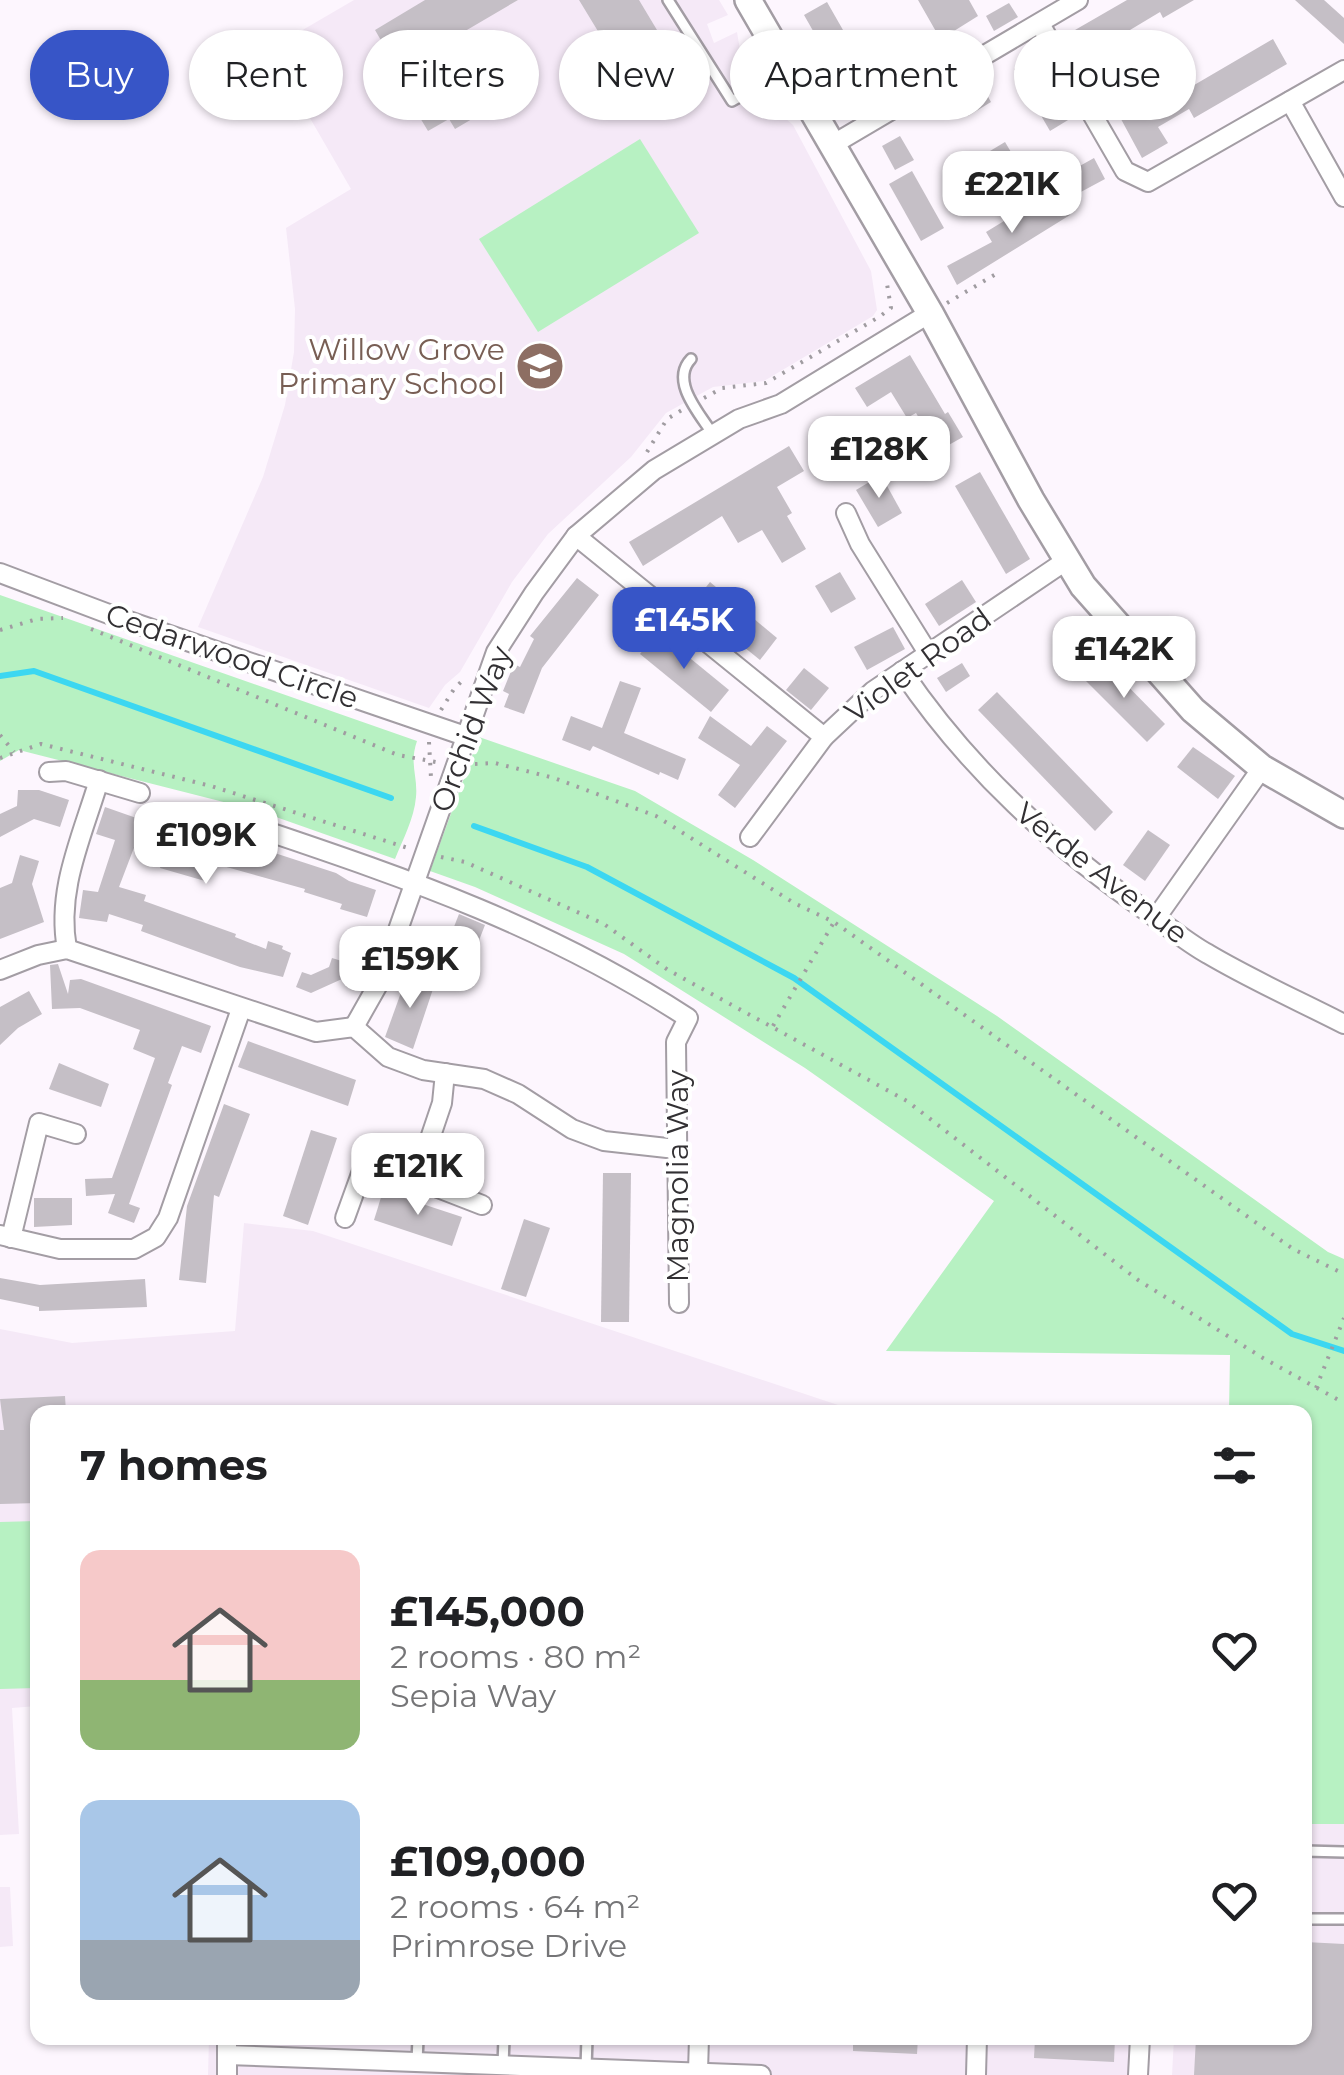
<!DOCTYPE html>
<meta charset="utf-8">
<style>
body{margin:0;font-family:Montserrat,sans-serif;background:#f2f2f2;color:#202124;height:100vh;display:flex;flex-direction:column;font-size:38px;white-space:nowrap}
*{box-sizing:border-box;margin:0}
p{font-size:32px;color:#757577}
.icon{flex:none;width:55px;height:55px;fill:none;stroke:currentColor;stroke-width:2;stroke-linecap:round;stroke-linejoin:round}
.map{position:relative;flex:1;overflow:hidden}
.sheet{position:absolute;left:30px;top:1405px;width:1282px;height:640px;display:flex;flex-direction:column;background:#fff;border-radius:20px;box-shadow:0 2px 8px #0004}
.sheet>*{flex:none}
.banner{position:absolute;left:30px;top:30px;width:1285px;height:90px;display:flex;gap:20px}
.price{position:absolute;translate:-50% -85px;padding:0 22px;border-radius:20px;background:#fff;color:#222;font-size:32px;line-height:65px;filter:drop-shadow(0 2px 5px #0008)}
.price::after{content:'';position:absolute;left:50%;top:60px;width:30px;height:22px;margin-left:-15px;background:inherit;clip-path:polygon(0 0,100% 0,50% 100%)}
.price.current{background:#3755c7;color:#fff}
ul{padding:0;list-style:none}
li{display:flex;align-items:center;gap:30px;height:250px;padding:0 50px}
li span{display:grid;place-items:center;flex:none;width:280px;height:200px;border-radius:20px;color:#555}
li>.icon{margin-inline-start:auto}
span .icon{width:120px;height:120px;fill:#fffc;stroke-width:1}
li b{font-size:42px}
h2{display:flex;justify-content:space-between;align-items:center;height:120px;padding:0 50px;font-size:42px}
.tag{padding:0 35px;border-radius:45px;background:#fff;box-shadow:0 2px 8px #0004;font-size:35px;line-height:90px}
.tag.current{background:#3755c7;color:#fff}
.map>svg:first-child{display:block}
</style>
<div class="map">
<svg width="1344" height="2075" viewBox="0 0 1344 2075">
<rect width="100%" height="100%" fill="#fdf6fe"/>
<!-- built -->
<g fill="#f5e9f7">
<polygon points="354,0 719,0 728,15 707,24 714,43 737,32 740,50 766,101 793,125 871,271 877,310 873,316 764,381 713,387 666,413 631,457 548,534 512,582 460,672 445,685 429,708 198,627 263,477 285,405 294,352 295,309 286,228 351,189 270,49"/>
<polygon points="244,1223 313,1231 847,1408 867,1406 873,1412 38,1412 37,1706 12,1708 19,1834 0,1835 0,1329 72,1343 235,1331"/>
<polygon points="1305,1824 1344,1824 1344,2075 1172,2075 1174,2038 1305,2038"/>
<polygon points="0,1887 10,1887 13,1946 0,1947"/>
<polygon points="209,2038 1131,2038 1129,2075 208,2075"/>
</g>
<!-- green -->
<g fill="#b7f1c2">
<polygon points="640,139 699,233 538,332 479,239"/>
<path d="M0,595L417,741C409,764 418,776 416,797C414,819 403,839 395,859L259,811L19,750L0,761Z"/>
<polygon points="479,737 635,791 753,860 997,1016 1328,1252 1344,1259 1344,1824 1305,1824 1305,1412 1229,1412 1230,1355 886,1351 994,1201 805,1068 624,954 475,887 430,871"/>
<polygon points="37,1521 37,1688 0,1689 0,1522"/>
</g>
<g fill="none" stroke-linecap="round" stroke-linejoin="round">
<!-- stream -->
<g stroke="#3cd7f1" stroke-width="6">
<polyline points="0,676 34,671 391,798"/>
<polyline points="474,826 587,867 794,978 1292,1334 1344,1351"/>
</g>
</g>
<!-- building -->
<g fill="#c5bfc6">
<polygon points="425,0 518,0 443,44 476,101 466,108 472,119 455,129 449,119 428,131 393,73 398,70 375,30"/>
<polygon points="579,0 639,0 672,55 623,84 632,99 599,118 573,73 610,51"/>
<polygon points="918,0 969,0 978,16 954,31 961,44 938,58 928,41 938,35"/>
<polygon points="1127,0 1194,0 1163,18 1160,12 1120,36 1131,54 1116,63 1105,44 1088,54 1075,30"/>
<polygon points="1295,0 1324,0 1344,18 1344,44"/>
<polygon points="827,2 863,65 867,63 880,87 862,97 845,67 836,71 804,15"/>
<polygon points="1009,3 1018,17 994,31 986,16"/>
<polygon points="1273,39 1287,64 1194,118 1189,109 1158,127 1168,143 1142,158 1108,95 1131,82 1148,112"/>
<polygon points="1037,56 1073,117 1050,131 1014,69"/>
<polygon points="982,86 991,102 968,116 958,99"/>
<polygon points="900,136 914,160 895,170 882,146"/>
<polygon points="1005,142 1023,172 1008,181 990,151"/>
<polygon points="1058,153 1069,172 1094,158 1105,179 1064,201 1043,162"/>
<polygon points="912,171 944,228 921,241 889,184"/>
<polygon points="1055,190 1070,215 957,285 947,266 992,242 986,232"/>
<polygon points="910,355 945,414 948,412 963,437 938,451 916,413 907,418 891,392 867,407 855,388"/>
<polygon points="789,446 804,471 777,487 792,513 787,516 806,549 782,563 762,530 738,543 722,516 643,566 629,542"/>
<polygon points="980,472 1030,559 1006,574 955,486"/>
<polygon points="881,475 902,513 878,527 856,490"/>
<polygon points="840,572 856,599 831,613 815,586"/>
<polygon points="577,578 599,595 542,668 524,714 504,707 509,694 503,691 514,664 520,667 534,639 530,636"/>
<polygon points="962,580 976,602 939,626 925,604"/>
<polygon points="710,582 777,638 760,660 692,605"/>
<polygon points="893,627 905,649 867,670 854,647"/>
<polygon points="658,632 729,690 711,712 640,654"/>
<polygon points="1102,660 1165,724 1147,742 1083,678"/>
<polygon points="962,663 970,676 946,692 937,678"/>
<polygon points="804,668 829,688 811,710 786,690"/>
<polygon points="620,681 641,688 624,733 686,759 678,780 660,772 659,775 593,746 590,751 562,740 571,716 602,728"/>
<polygon points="997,692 1113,812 1095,831 978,710"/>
<polygon points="710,716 751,746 767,726 787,741 735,808 718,795 740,765 698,738"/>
<polygon points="1193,747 1235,776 1218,799 1177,767"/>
<polygon points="18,790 39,790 69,800 60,827 34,819 0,837 0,814 17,806"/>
<polygon points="105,807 142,820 146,807 171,813 170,819 336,873 349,881 376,890 367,917 340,909 342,904 304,892 305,889 212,863 205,881 160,868 168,839 140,832 119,887 146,895 144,901 236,934 235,937 266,949 268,941 283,946 282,949 291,953 283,977 240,967 182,946 141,931 143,925 109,914 107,922 79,918 83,890 98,892 115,840 96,834"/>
<polygon points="1148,830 1170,845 1145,881 1123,865"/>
<polygon points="20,855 39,861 32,884 44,922 0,939 0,888 12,883"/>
<polygon points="459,914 485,925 476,948 450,937"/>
<polygon points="332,958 348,963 342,979 311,993 296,987 302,972 311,975 329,967"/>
<polygon points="58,964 68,994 70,980 81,979 211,1026 201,1053 182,1046 168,1083 172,1085 129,1204 140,1208 134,1223 108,1213 115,1194 86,1196 85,1179 112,1178 155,1058 133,1049 140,1030 80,1008 52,1009 50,965"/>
<polygon points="408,973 435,983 413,1049 385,1037"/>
<polygon points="29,991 42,1014 18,1028 0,1045 0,1007"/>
<polygon points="248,1041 356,1080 348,1106 238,1067"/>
<polygon points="59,1063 109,1084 101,1107 49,1089"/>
<polygon points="224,1104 250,1114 219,1197 214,1195 206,1283 179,1280 187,1206"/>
<polygon points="311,1130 337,1138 308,1225 283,1216"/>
<polygon points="603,1173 631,1173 629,1322 601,1322"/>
<polygon points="383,1191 462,1217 452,1246 374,1220"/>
<polygon points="34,1198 72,1198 72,1225 34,1227"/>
<polygon points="524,1219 550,1228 526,1297 501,1289"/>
<polygon points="0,1278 40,1285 145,1279 147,1307 39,1311 39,1307 0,1299"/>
<polygon points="65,1396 66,1412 38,1412 38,1503 0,1504 0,1430 4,1430 0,1399"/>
<polygon points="1305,1942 1344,1944 1344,2075 1194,2075 1196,2038 1305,2038"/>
<polygon points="853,2038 918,2038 917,2054 853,2051"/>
<polygon points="1035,2038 1115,2038 1114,2062 1034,2058"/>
</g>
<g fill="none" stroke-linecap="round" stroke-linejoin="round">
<!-- lane casing -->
<g stroke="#a39da4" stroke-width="14">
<g id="lane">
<polyline points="668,0 732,101 787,70"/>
<path d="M691,359C670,381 699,413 712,433"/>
<polyline points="1305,1851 1344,1852"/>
<polyline points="1305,1919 1344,1919"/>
<polyline points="417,2062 418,2038"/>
<polyline points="503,2065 504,2038"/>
<polyline points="586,2068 587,2038"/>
</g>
</g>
<!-- street casing -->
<g stroke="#a39da4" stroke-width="22">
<g id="street">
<polyline points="1040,24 1125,171 1148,182 1344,70"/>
<polyline points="1290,101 1344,197"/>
<polyline points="832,145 1078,0"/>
<polyline points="846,513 860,544 928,653"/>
<polyline points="576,536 824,737"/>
<polyline points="0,573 114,616 465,736"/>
<path d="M902,671C969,770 1054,847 1152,915C1170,928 1188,943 1208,954C1252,980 1299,1001 1344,1024"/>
<polyline points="49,772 66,771 140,793"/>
<path d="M257,828C412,880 550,928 688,1018L676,1042L679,1303"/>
<polyline points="750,837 824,737 873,691 1067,560"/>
<polyline points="1156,918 1262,768"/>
<path d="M67,949C56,890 82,837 99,780"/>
<polyline points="0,970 38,955 67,949 316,1032 354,1027 388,1057 423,1070 484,1079 518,1094 572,1129 604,1141 676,1149"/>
<polyline points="354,1027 380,981 496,652 534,593 576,536 654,470 739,419 781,404 930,313"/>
<polyline points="416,1180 442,1103 445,1073"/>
<polyline points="345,1218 366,1160 482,1205"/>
<polyline points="0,1235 60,1249 134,1249 156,1237 168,1218 241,1009"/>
<polyline points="11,1238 39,1123 76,1134"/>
<polyline points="227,2055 761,2075"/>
<polyline points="698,2071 699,2038"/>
<polyline points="227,2075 227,2038"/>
<polyline points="976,2075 977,2038"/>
<polyline points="1138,2075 1140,2038"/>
</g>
</g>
<!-- secondary casing -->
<g stroke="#a39da4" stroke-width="30">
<polyline id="secondary" points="748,0 930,313 1031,500 1083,586 1193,710 1262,768 1344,815"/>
</g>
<!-- path -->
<g stroke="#a09ca1" stroke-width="4" stroke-dasharray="2.5 8" stroke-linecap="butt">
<polyline points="747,46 754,70"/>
<polyline points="769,96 787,114"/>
<polyline points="947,303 1001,271"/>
<polyline points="704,398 722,388 766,383 879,317 891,308 887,284"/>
<polyline points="647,452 667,419 682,410"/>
<polyline points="91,629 398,755 436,762"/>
<polyline points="0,630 37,619 63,618"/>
<polyline points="441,710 454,689 465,678"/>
<polyline points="0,735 14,752"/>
<polyline points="429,742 431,778"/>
<polyline points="0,758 41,744 211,786 408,848"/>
<polyline points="475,764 495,763 554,778 656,816 794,903 834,922 1293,1249 1344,1274"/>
<polyline points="441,857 465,862 604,924 668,970 907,1101 1138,1280 1263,1358 1344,1403"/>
<polyline points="773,1026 834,922"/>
<polyline points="1316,1388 1344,1318"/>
</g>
<!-- lane -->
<use href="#lane" stroke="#fff" stroke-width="9"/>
<!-- street -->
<use href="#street" stroke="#fff" stroke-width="18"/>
<!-- secondary -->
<use href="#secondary" stroke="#fff" stroke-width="25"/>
</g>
<!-- icons -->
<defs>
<g id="school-disc" transform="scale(2.5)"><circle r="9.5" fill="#8d6e63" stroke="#fff"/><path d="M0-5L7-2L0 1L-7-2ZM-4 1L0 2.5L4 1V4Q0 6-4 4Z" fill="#fff"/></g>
</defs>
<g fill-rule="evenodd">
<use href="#school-disc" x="540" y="366"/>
</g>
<g text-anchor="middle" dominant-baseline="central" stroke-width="8" stroke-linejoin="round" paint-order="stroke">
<!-- education labels -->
<g font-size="30" fill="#785e54" stroke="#fff" text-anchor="end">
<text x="505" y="349">Willow Grove<tspan x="505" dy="34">Primary School</tspan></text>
</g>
<!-- street labels -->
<g font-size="30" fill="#323033" stroke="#fff">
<text transform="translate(232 656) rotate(19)">Cedarwood Circle</text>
<text transform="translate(918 665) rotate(-36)">Violet Road</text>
<text transform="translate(471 729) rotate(-69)">Orchid Way</text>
<text transform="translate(1102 873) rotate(38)">Verde Avenue</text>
<text transform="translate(677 1176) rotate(-90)">Magnolia Way</text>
</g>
</g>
</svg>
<b class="price" style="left:1012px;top:236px">£221K</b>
<b class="price" style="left:879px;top:501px">£128K</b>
<b class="price current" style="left:684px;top:672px">£145K</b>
<b class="price" style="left:1124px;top:701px">£142K</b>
<b class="price" style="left:206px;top:887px">£109K</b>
<b class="price" style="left:410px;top:1011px">£159K</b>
<b class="price" style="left:418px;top:1218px">£121K</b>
<div class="banner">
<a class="tag current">Buy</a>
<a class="tag">Rent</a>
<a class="tag">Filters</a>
<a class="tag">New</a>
<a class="tag">Apartment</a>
<a class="tag">House</a>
</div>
<section class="sheet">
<h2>7 homes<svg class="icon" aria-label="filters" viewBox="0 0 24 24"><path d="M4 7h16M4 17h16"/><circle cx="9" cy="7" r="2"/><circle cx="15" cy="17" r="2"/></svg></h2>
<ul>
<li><span style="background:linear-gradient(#f6c9c9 65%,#8fb573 0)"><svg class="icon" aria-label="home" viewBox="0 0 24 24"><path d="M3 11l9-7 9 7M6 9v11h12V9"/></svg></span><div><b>£145,000</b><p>2 rooms · 80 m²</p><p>Sepia Way</p></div><svg class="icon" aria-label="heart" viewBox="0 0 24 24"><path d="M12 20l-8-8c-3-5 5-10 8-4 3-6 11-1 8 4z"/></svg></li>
<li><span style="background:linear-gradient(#a9c7e8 70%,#9aa5b1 0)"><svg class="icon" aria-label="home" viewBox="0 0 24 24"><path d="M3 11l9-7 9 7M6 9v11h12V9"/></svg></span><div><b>£109,000</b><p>2 rooms · 64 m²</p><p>Primrose Drive</p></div><svg class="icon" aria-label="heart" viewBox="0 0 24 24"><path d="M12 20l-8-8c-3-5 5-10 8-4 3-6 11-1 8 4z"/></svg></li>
</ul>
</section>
</div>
